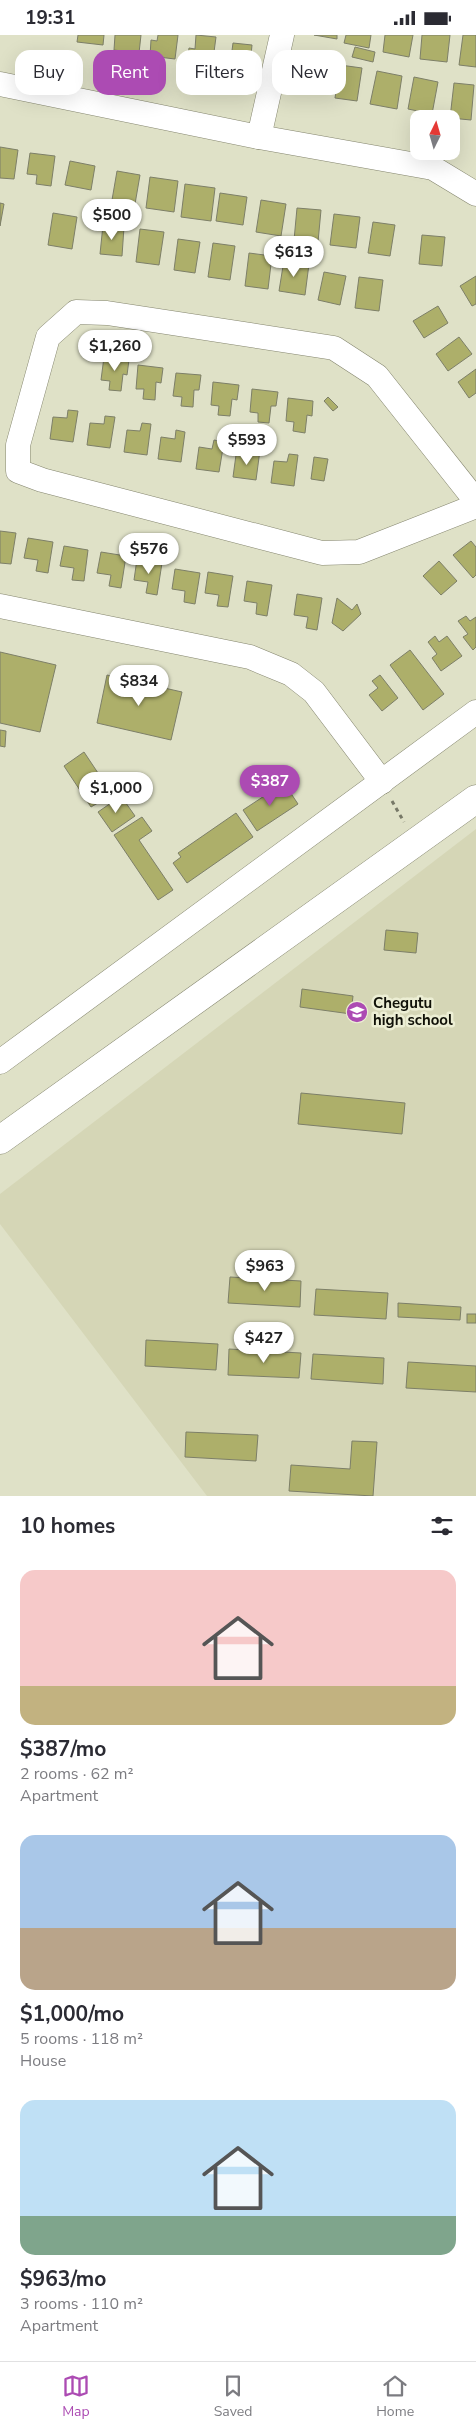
<!DOCTYPE html>
<meta charset="utf-8">
<style>
body{margin:0;font-family:"Nunito Sans",sans-serif;background:#f2f2f3;color:#2b2b33;height:100vh;display:flex;flex-direction:column;font-size:19px;white-space:nowrap}
*{box-sizing:border-box;margin:0}
p{font-size:16px;color:#7c7c81}
.icon{flex:none;width:28px;height:28px;fill:none;stroke:currentColor;stroke-width:2;stroke-linecap:round;stroke-linejoin:round}
.map{position:relative;height:1461px;overflow:hidden}
.panel{display:flex;flex-direction:column;background:#fff;flex:1}
.panel>*{flex:none}
.banner{position:absolute;left:15px;top:15px;width:446px;height:45px;display:flex;gap:10px}
.needle{width:32px;rotate:5deg}
.fabs{position:absolute;left:410px;top:75px;display:grid;gap:10px}
.fabs a{display:grid;place-items:center;width:50px;height:50px;border-radius:10px;background:#fff;box-shadow:0 5px 20px #0002;font-size:25px}
.price{position:absolute;translate:-50% -42px;padding:0 11px;border-radius:18px;background:#fff;color:#222;font-size:16px;line-height:32px;filter:drop-shadow(0 1px 2px #0008)}
.price::after{content:'';position:absolute;left:50%;top:30px;width:15px;height:11px;margin-left:-8px;background:inherit;clip-path:polygon(0 0,100% 0,50% 100%)}
.price.on{background:#ac4bb3;color:#fff}
ul{padding:0;list-style:none}
li{display:grid;align-content:center;gap:10px;height:265px;padding:0 20px}
li span{display:grid;place-items:center;height:155px;border-radius:15px;color:#555}
li>.icon{margin-inline-start:auto}
span .icon{width:90px;height:90px;fill:#fffc;stroke-width:1}
li b{font-size:21px}
h2{display:flex;justify-content:space-between;align-items:center;height:60px;padding:0 20px;font-size:21px}
.chip{padding:0 18px;border-radius:15px;background:#fff;box-shadow:0 5px 20px #0002;font-size:18px;line-height:45px}
.chip.on{background:#ac4bb3;color:#fff}
.status{display:flex;justify-content:space-between;align-items:center;height:35px;padding:0 25px;background:#fff;direction:ltr}
.status svg{height:14px;fill:currentColor}
.tabs{display:flex;justify-content:space-around;align-items:center;height:70px;border-top:1px solid #e1e1e2;background:#fff;font-size:14px;color:#7c7c81}
.tabs a{display:grid;justify-items:center;gap:2px}
.tabs .on{color:#ac4bb3}
.map>svg:first-child{display:block}
</style>
<div class="status"><b>19:31</b><svg viewBox="0 0 49 12"><path d="M0 12V9h3v3zM5 12V6h3v6zM10 12V3h3v9zM15 12V0h3v12zM26 1h20v11H26zM47 4h2v5h-2z"/></svg></div>
<div class="map">
<svg width="476" height="1461" viewBox="0 0 476 1461">
<rect width="100%" height="100%" fill="#dfe1c7"/>
<!-- built -->
<polygon fill="#d5d6b6" points="476,794 476,1461 207,1461 0,1189 0,1159"/>
<!-- building -->
<g fill="#adaf6a" stroke="#7d7f68">
<polygon points="78,0 104,0 103,10 77,7"/>
<polygon points="115,0 141,0 139,18 114,15"/>
<polygon points="158,0 178,0 175,24 150,21 151,5 157,6"/>
<polygon points="196,0 216,2 212,32 187,29 189,13 195,14"/>
<polygon points="314,0 337,0 337,4"/>
<polygon points="346,0 371,0 369,13 344,8"/>
<polygon points="385,0 413,0 409,22 383,17"/>
<polygon points="422,0 450,0 447,27 420,24"/>
<polygon points="463,0 476,0 476,32 459,30"/>
<polygon points="233,8 252,10 249,41 223,38 225,22 231,23"/>
<polygon points="355,12 375,17 373,27 352,22"/>
<polygon points="305,23 329,28 322,57 299,51"/>
<polygon points="340,30 362,33 357,66 335,63"/>
<polygon points="377,36 402,41 397,74 370,69"/>
<polygon points="414,42 438,47 432,79 408,74"/>
<polygon points="454,48 474,50 471,85 450,83"/>
<polygon points="0,112 18,115 14,144 0,143"/>
<polygon points="30,118 55,121 51,151 36,149 37,140 27,139"/>
<polygon points="70,126 95,131 91,155 65,150"/>
<polygon points="117,136 140,140 135,169 112,165"/>
<polygon points="150,142 178,146 174,177 146,173"/>
<polygon points="185,149 215,153 211,186 181,182"/>
<polygon points="220,158 247,162 243,190 216,186"/>
<polygon points="261,165 286,169 281,201 256,197"/>
<polygon points="0,168 4,169 0,191"/>
<polygon points="297,173 321,175 318,207 294,205"/>
<polygon points="53,178 77,182 72,214 48,210"/>
<polygon points="334,179 360,182 356,213 330,210"/>
<polygon points="373,187 395,190 390,221 368,218"/>
<polygon points="103,190 124,192 122,221 100,219"/>
<polygon points="140,194 164,197 159,230 136,227"/>
<polygon points="422,200 445,202 442,231 419,229"/>
<polygon points="178,204 200,207 195,238 174,235"/>
<polygon points="213,208 235,211 230,245 208,242"/>
<polygon points="249,218 272,221 268,254 245,251"/>
<polygon points="284,225 309,229 305,260 279,256"/>
<polygon points="324,237 346,241 340,270 318,265"/>
<polygon points="476,241 476,269 472,271 460,251"/>
<polygon points="359,242 383,245 379,276 355,273"/>
<polygon points="438,271 448,288 424,303 413,286"/>
<polygon points="459,302 472,319 448,336 436,319"/>
<polygon points="104,322 129,325 127,340 123,339 121,356 109,355 110,346 101,345"/>
<polygon points="138,330 163,333 161,348 156,347 155,365 143,364 144,354 136,354"/>
<polygon points="476,334 476,358 469,363 458,347"/>
<polygon points="176,338 201,340 199,355 194,355 193,372 181,371 182,362 173,361"/>
<polygon points="213,347 239,350 237,365 232,364 230,381 218,380 219,371 211,370"/>
<polygon points="252,354 278,357 276,371 271,371 269,388 258,387 258,378 250,377"/>
<polygon points="328,362 338,372 333,376 324,366"/>
<polygon points="288,363 313,366 312,381 307,380 305,398 293,396 294,387 286,386"/>
<polygon points="68,375 78,376 73,407 50,404 53,382 67,383"/>
<polygon points="105,381 115,382 110,413 87,410 90,388 104,389"/>
<polygon points="142,388 151,389 147,420 124,417 127,395 140,396"/>
<polygon points="176,395 185,397 181,427 158,424 161,402 175,404"/>
<polygon points="214,405 224,407 219,437 196,434 199,412 212,414"/>
<polygon points="251,413 260,415 256,445 233,442 236,420 250,422"/>
<polygon points="289,419 298,420 294,451 271,448 274,426 287,427"/>
<polygon points="314,422 328,424 324,446 311,444"/>
<polygon points="0,496 16,498 11,529 0,528"/>
<polygon points="28,503 53,507 48,538 36,536 38,525 24,523"/>
<polygon points="471,506 476,512 476,540 473,543 453,520"/>
<polygon points="64,511 88,515 84,546 72,545 74,533 60,531"/>
<polygon points="101,517 126,521 121,553 109,551 111,540 97,538"/>
<polygon points="137,524 162,528 157,560 146,558 148,547 134,545"/>
<polygon points="439,526 457,546 441,560 423,541"/>
<polygon points="175,534 200,538 195,569 184,567 185,556 172,554"/>
<polygon points="208,537 233,541 228,572 217,571 219,560 205,558"/>
<polygon points="247,546 272,550 267,581 256,579 257,568 244,566"/>
<polygon points="297,559 322,563 317,595 306,593 308,582 294,580"/>
<polygon points="337,563 352,575 357,569 361,579 343,596 332,588"/>
<polygon points="466,581 470,586 476,582 476,612 473,615 463,602 468,599 458,586"/>
<polygon points="435,601 439,607 447,601 462,621 441,636 432,623 437,619 428,607"/>
<polygon points="410,615 444,659 423,675 390,630"/>
<polygon points="0,617 56,630 40,697 0,688"/>
<polygon points="107,640 182,657 171,705 97,688"/>
<polygon points="380,640 398,663 382,676 369,660 378,653 372,646"/>
<polygon points="0,695 6,696 5,712 0,711"/>
<polygon points="84,717 104,747 95,753 103,765 91,772 64,731"/>
<polygon points="109,748 115,757 108,763 101,754"/>
<polygon points="284,748 298,769 257,796 243,775"/>
<polygon points="121,761 135,781 112,797 98,777"/>
<polygon points="236,778 253,802 187,848 173,828 181,822 178,818"/>
<polygon points="142,782 152,796 139,805 173,855 158,865 114,800"/>
<polygon points="386,895 418,898 416,918 384,915"/>
<polygon points="302,954 353,961 351,979 300,972"/>
<polygon points="301,1058 405,1068 402,1099 298,1089"/>
<polygon points="230,1242 301,1246 300,1272 228,1268"/>
<polygon points="316,1254 388,1258 386,1284 314,1280"/>
<polygon points="398,1268 461,1272 460,1285 398,1282"/>
<rect x="467" y="1279" width="9" height="9"/>
<polygon points="146,1305 218,1309 216,1335 145,1331"/>
<polygon points="229,1314 301,1318 299,1343 228,1340"/>
<polygon points="313,1319 384,1323 383,1349 311,1344"/>
<polygon points="408,1327 476,1331 476,1357 406,1353"/>
<polygon points="186,1397 258,1400 256,1426 185,1422"/>
<polygon points="352,1406 377,1407 373,1461 289,1456 291,1430 350,1434"/>
</g>
<g fill="none" stroke-linecap="round" stroke-linejoin="round">
<!-- street casing -->
<g stroke="#84856e" stroke-width="25">
<g id="street">
<polyline points="0,49 259,102 433,133 476,159"/>
<polyline points="259,102 282,0"/>
<polyline points="476,466 377,341 334,313 107,278 76,277 48,302 18,410 18,436 42,445 322,518 359,517 476,471"/>
<polyline points="0,571 250,622 291,639 314,657 382,747"/>
<polyline points="0,1027 476,677"/>
</g>
</g>
<!-- secondary casing -->
<g stroke="#84856e" stroke-width="29">
<polyline id="secondary" points="0,1105 476,764"/>
</g>
<!-- path -->
<polyline stroke="#777867" stroke-width="3" stroke-dasharray="4 4" stroke-linecap="butt" points="392,766 404,787"/>
<!-- street -->
<use href="#street" stroke="#fff" stroke-width="24"/>
<!-- secondary -->
<use href="#secondary" stroke="#fff" stroke-width="28"/>
</g>
<!-- icons -->
<defs>
<g id="school-disc" transform="scale(1.125)"><circle r="9.5" fill="#ac4bb3" stroke="#eceed4"/><path d="M0-5L7-2L0 1L-7-2ZM-4 1L0 2.5L4 1V4Q0 6-4 4Z" fill="#fff"/></g>
</defs>
<g fill-rule="evenodd">
<use href="#school-disc" x="357" y="977"/>
</g>
<g text-anchor="middle" dominant-baseline="central" stroke-width="5" stroke-linejoin="round" paint-order="stroke">
<!-- poi labels -->
<g font-size="15" font-weight="bold" fill="#101108" stroke="#eceed4" text-anchor="start">
<text x="373" y="968">Chegutu<tspan x="373" dy="17">high school</tspan></text>
</g>
</g>
</svg>
<div class="fabs">
<a><svg class="needle" viewBox="-14 -14 28 28"><path d="M0-13l5 13h-10z" fill="#e53935"/><path d="M0 13l5-13h-10z" fill="#7c7c81"/></svg></a>
</div>
<b class="price" style="left:112px;top:206px">$500</b>
<b class="price" style="left:294px;top:243px">$613</b>
<b class="price" style="left:115px;top:337px">$1,260</b>
<b class="price" style="left:247px;top:431px">$593</b>
<b class="price" style="left:149px;top:540px">$576</b>
<b class="price" style="left:139px;top:672px">$834</b>
<b class="price on" style="left:270px;top:772px">$387</b>
<b class="price" style="left:116px;top:779px">$1,000</b>
<b class="price" style="left:265px;top:1257px">$963</b>
<b class="price" style="left:264px;top:1329px">$427</b>
<div class="banner">
<a class="chip">Buy</a>
<a class="chip on">Rent</a>
<a class="chip">Filters</a>
<a class="chip">New</a>
</div>
</div>
<section class="panel">
<h2>10 homes<svg class="icon" aria-label="filters" viewBox="0 0 24 24"><path d="M4 7h16M4 17h16"/><circle cx="9" cy="7" r="2"/><circle cx="15" cy="17" r="2"/></svg></h2>
<ul>
<li><span style="background:linear-gradient(#f6c9c9 75%,#c2b280 0)"><svg class="icon" aria-label="home" viewBox="0 0 24 24"><path d="M3 11l9-7 9 7M6 9v11h12V9"/></svg></span><div><b>$387/mo</b><p>2 rooms · 62 m²</p><p>Apartment</p></div></li>
<li><span style="background:linear-gradient(#a9c7e8 60%,#b9a48a 0)"><svg class="icon" aria-label="home" viewBox="0 0 24 24"><path d="M3 11l9-7 9 7M6 9v11h12V9"/></svg></span><div><b>$1,000/mo</b><p>5 rooms · 118 m²</p><p>House</p></div></li>
<li><span style="background:linear-gradient(#bfe0f5 75%,#7fa58c 0)"><svg class="icon" aria-label="home" viewBox="0 0 24 24"><path d="M3 11l9-7 9 7M6 9v11h12V9"/></svg></span><div><b>$963/mo</b><p>3 rooms · 110 m²</p><p>Apartment</p></div></li>
</ul>
</section>
<nav class="tabs">
<a class="on"><svg class="icon" aria-label="map" viewBox="0 0 24 24"><path d="M3 6l6-2 6 2 6-2v14l-6 2-6-2-6 2zM9 4v14M15 6v14"/></svg>Map</a>
<a><svg class="icon" aria-label="saved" viewBox="0 0 24 24"><path d="M7 4h10v16l-5-4-5 4z"/></svg>Saved</a>
<a><svg class="icon" aria-label="home" viewBox="0 0 24 24"><path d="M3 11l9-7 9 7M6 9v11h12V9"/></svg>Home</a>
</nav>
